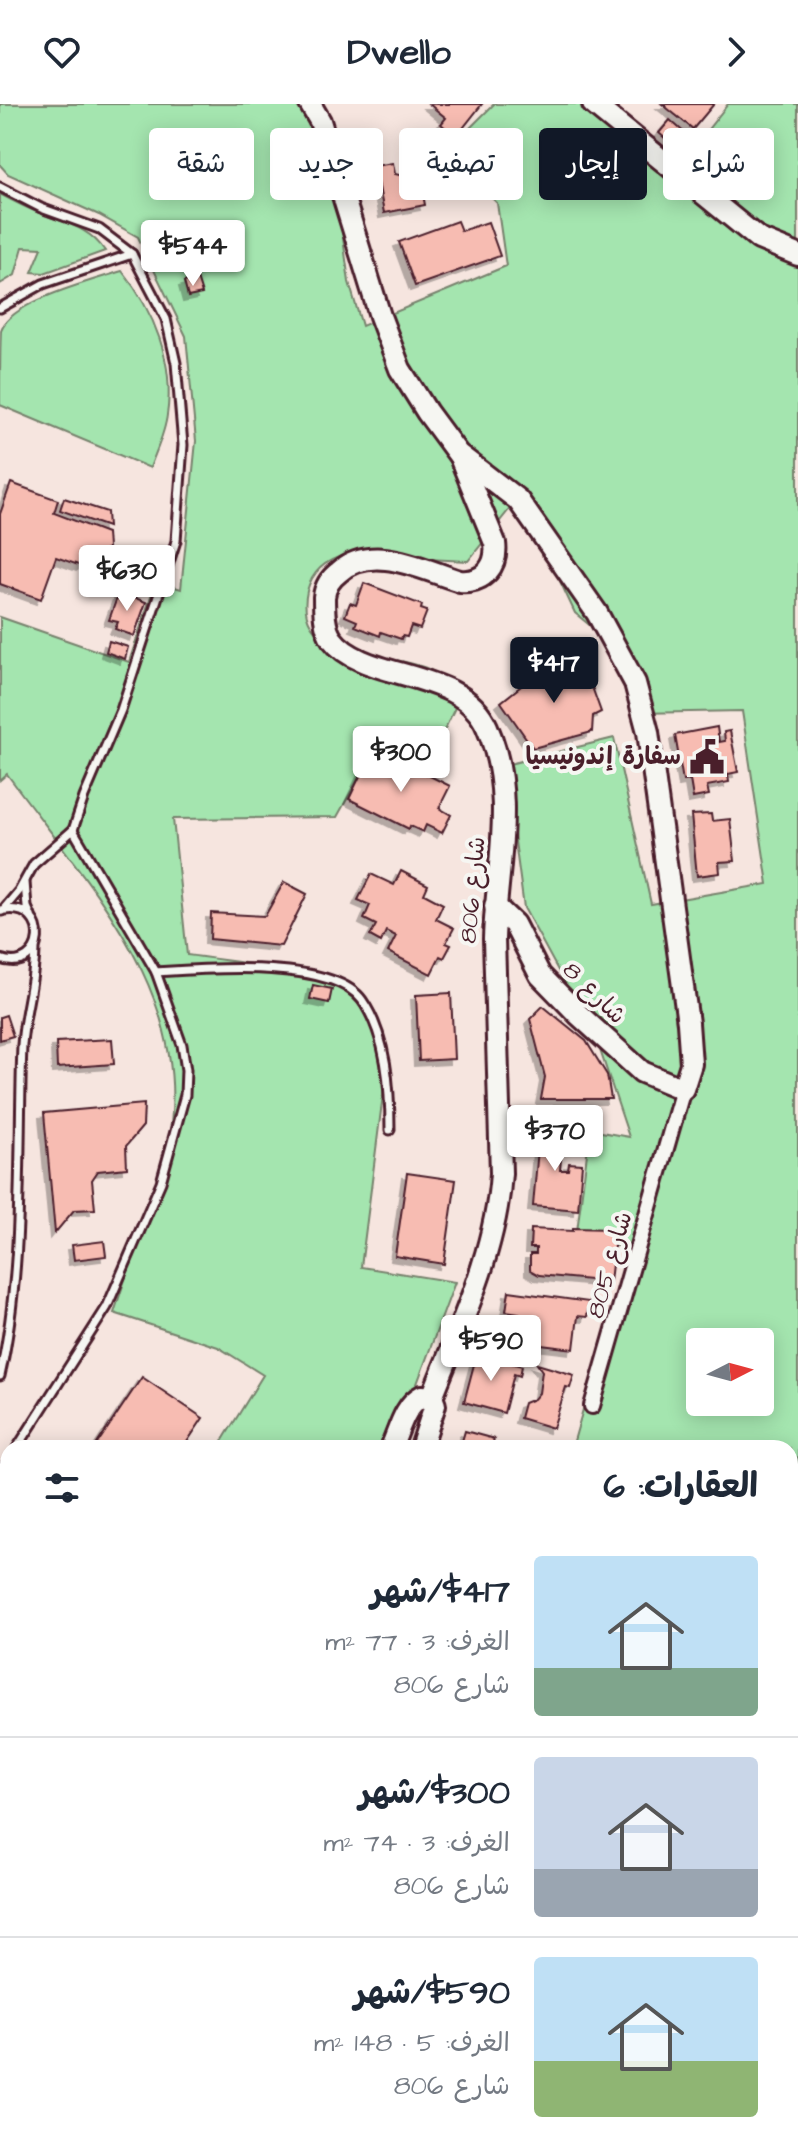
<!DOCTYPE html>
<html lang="ar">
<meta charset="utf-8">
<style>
body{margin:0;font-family:"Architects Daughter","Playpen Sans Arabic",sans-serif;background:#f2f2f3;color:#1f2937;direction:rtl;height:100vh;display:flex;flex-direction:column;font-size:30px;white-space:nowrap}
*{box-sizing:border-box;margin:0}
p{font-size:26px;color:#747a83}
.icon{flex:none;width:44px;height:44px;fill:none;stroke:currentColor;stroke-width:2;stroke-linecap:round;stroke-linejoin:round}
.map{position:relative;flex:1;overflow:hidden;direction:ltr}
.side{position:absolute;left:0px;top:1336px;width:798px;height:712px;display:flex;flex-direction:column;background:#fff;border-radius:24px 24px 0 0;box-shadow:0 4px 20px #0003;direction:rtl}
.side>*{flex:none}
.banner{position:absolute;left:24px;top:24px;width:750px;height:72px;direction:rtl;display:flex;gap:16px}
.needle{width:52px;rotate:84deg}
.fabs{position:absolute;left:686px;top:1224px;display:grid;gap:16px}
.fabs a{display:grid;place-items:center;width:88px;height:88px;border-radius:8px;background:#fff;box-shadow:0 4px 20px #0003;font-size:40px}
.price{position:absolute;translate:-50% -68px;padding:0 18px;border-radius:8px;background:#fff;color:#222;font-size:26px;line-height:52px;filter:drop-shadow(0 2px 4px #0008)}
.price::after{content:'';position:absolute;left:50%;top:48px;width:24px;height:18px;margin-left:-12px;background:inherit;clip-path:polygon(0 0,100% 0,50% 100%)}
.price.active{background:#111827;color:#fff}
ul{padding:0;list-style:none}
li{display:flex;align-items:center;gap:24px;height:200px;padding:0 40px}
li+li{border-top:2px solid #e0e1e3}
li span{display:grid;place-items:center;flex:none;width:224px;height:160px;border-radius:8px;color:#555}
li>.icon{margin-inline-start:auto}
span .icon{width:96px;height:96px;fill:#fffc;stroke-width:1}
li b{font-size:34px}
h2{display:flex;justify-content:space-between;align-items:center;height:96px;padding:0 40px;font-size:34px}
.pill{padding:0 28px;border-radius:8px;background:#fff;box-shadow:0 4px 20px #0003;font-size:28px;line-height:72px}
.pill.active{background:#111827;color:#fff}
header{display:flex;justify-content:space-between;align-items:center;height:104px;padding:0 40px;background:#fff;font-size:36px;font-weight:800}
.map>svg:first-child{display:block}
</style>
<header><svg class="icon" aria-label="forward" viewBox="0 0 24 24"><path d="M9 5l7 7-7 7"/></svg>Dwello<svg class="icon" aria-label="heart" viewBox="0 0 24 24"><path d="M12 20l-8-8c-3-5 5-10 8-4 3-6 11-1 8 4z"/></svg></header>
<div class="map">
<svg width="798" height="2048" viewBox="0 0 798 2048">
<defs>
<filter id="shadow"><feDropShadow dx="-5" dy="5" stdDeviation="0" flood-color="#0004"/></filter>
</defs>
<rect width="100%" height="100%" fill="#f6e5df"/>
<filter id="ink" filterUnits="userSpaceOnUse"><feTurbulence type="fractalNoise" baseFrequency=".0125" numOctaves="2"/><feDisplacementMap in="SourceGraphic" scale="16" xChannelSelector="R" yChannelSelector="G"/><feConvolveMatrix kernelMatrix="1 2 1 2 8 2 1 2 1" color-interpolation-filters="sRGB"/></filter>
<g filter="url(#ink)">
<!-- green -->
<g fill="#a4e5af" stroke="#77826d" stroke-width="2" fill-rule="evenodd">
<path d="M0,0H297L305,11L341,119L349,178L362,222L506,162L497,99L446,48L494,0H583L672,71L728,0H798V1558L790,1573V1344H572L629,1144L576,1135L590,1026L629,1033L598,940L524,804L514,730L509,660L614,634L651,800L768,780L742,607L638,609L604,533L575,509L520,392L468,457L345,451C326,456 312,468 307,487C292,555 387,548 426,564C439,569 451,580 463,587L432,652L381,634L337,713L173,715L187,851C211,854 236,858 260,861C316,869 363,879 378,941C382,956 385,968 384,983L361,1163L455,1178L393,1344H218L263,1271L218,1243L114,1209C126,1172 138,1136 150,1099C156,1080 165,1061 168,1041C196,891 89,782 7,670L0,676V513L129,558L156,477L181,485L196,337L186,232L138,133L99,111L8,70L0,61ZM700,1238H760V1298H700Z"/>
<path d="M0,90C13,97 26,104 40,109C66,120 88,122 105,147L44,169L32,168L42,144L23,143L15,171L0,180Z"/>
<path d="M122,167C154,207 175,259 167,311C165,329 156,347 150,364L0,301C0,281 0,244 1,226C11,197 95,176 122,167Z"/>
<polygon points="790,1621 798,1622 798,1834 790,1834"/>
<polygon points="8,1749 8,1831 0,1832 0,1750"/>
<polygon points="0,1907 8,1909 8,2040 17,2040 0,2046"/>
<polygon points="85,2040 362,2040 355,2048 91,2048"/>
<polygon points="432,2040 729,2040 726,2048 442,2048"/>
</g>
<!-- building -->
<g fill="#f7bcb2" stroke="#4a1f2b" stroke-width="2" filter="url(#shadow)">
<polygon points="429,0 482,0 456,33 441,20 446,14"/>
<polygon points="662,0 714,0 693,25"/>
<polygon points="670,16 695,38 684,51 659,29"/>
<polygon points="393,59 395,70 403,72 414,61 426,72 417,83 417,86 422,85 425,101 384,109 375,62"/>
<polygon points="457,117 461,127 488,118 500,152 415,182 399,138"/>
<polygon points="167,134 184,137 188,152 177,161 163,152"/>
<polygon points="197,174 202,190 188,193 184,178"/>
<polygon points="11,379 58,396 54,409 107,429 108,444 81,462 56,453 41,495 0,480 0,410"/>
<polygon points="64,394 107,408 108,423 60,406"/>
<polygon points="364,479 422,501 421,505 427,507 420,525 411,522 407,533 402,532 401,535 381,528 380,532 355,522 357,517 345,512 350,499 356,501"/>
<polygon points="119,488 146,498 134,532 115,525 118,518 109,516"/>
<polygon points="109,537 128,543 125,555 106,548"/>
<polygon points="555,555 563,564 571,556 592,583 601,608 593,612 592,628 533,644 501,598"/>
<polygon points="717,623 719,638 725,637 724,628 730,627 738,668 728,670 729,678 707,682 709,691 693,694 690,676 683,677 675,631"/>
<polygon points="373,645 390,654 388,657 395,661 398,656 450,682 439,704 451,711 442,729 426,721 423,728 410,722 409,725 349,695"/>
<polygon points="711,710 712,717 730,715 735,757 719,758 720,769 697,772 691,711"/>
<polygon points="401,767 428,781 424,790 443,800 436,815 454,824 446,839 451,841 444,854 440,852 431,870 388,848 396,832 386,827 381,838 370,832 376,821 364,815 370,801 358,796 371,770 394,781"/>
<polygon points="284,778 307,790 281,842 210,835 211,809 265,812"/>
<polygon points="313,881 332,885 329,899 310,895"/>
<polygon points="451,889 454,955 419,957 416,891"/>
<polygon points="543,902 586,937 607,971 611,995 541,995 545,973 530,915"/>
<polygon points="6,911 13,932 0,936 0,913"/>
<polygon points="112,935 114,960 57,964 56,938"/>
<polygon points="144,1000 143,1022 126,1042 127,1064 98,1067 92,1076 95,1105 74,1106 55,1129 44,1009"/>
<polygon points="540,1021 564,1023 560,1066 568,1066 569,1059 582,1060 578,1106 533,1102"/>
<polygon points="407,1069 456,1076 444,1160 395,1152"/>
<polygon points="573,1124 610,1125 614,1142 610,1178 539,1171 530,1166 530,1150 536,1150 536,1144 530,1144 531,1125 573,1127"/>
<polygon points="104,1137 106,1152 74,1156 72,1141"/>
<polygon points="509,1187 589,1198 587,1213 578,1212 574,1245 516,1238 519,1209 506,1207"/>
<polygon points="477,1249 522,1262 520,1272 514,1270 504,1309 464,1298"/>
<polygon points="537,1260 574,1271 570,1284 566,1283 553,1324 520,1314 524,1299 534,1295 539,1289 542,1267"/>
<polygon points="142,1273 203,1314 183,1344 103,1344 97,1340"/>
<polygon points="465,1327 494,1335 491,1344 460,1344"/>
<polygon points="8,1504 8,1549 0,1545 0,1520"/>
<polygon points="1,1623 8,1626 8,1676 0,1673 0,1663 6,1648 0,1646"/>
<polygon points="797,1990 798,1991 798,2035 790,2030 790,2003"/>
<polygon points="748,2040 773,2040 772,2042 783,2048 744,2048"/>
</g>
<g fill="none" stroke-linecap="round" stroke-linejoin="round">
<!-- lane casing -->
<g stroke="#4a1f2b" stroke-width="13">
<g id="lane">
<polyline points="0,83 41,104 99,125 132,150 166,215 176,259 183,341 176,437 121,606 84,693 73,726 156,868 182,941 186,966 185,991 161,1078 107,1203 17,1344"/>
<polyline points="0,204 43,180 132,150"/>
<polyline points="25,778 27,803 31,812"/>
<polyline points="2,807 19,787 34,760 73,726"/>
<path d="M0,855C46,871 52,799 5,806"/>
<path d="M156,868C202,865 332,854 362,896C387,932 390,984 390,1026"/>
<path d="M0,1272C24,1164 18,1051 22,941C24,908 35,877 35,844"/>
<polyline points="0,1370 8,1358"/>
</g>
</g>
<!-- street casing -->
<g stroke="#4a1f2b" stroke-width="20">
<g id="street">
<polyline points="592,1302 683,985"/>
<polyline points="790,1598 798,1584"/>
<polyline points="790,1958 798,1957"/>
<polyline points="635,2048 640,2040"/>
</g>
</g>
<!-- secondary casing -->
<g stroke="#4a1f2b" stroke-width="26">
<g id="secondary">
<polyline points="310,0 320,17 380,212 400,265 427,308 458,350 518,396 597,509 635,579 648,628 688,919 691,960 683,985 642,968 578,910 540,871 514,820 495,802"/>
<polyline points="593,0 759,135 798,151"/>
<path d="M432,1293C460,1221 496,1148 501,1069L494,835C496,764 517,692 487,623C461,563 364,578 332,535C324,524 324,506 324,493C325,483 331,474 339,468C373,438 423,466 460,477C484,479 498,462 495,439L460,353"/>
<path d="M391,1344C399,1327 404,1301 422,1292L432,1293L435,1301L421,1344"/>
<polyline points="790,1645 798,1644"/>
<polyline points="0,1733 8,1736"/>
<polyline points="265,2040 269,2048"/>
<polyline points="368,2048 372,2040"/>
</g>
</g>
<!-- lane -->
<use href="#lane" stroke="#f6f6f2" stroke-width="7"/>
<!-- street -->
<use href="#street" stroke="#f6f6f2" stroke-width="14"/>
<!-- secondary -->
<use href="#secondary" stroke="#f6f6f2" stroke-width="20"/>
</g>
</g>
<!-- icons -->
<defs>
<g id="civic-bare" transform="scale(2.76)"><path d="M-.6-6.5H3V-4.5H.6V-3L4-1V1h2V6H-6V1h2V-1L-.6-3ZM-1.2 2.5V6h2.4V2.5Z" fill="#4a1f2b" stroke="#f6f6f2" stroke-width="2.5" paint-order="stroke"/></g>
</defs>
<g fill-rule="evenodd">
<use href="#civic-bare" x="707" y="653"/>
</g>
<g text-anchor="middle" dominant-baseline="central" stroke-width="8" stroke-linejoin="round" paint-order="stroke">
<!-- poi labels -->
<g font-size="24" font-weight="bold" fill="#4a1f2b" stroke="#f6f6f2" text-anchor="end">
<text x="681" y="653">سفارة إندونيسيا</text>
</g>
<!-- street labels -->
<g font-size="24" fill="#4a1f2b" stroke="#f6f6f2">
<text transform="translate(473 786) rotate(-85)">شارع 806</text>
<text transform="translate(594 889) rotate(45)">شارع 8</text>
<text transform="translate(610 1161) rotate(-74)">شارع 805</text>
</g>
</g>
</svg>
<div class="fabs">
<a><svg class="needle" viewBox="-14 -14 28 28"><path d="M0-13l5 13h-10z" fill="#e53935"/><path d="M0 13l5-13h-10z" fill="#747a83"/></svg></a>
</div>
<b class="price" style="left:193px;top:184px">$544</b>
<b class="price" style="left:127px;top:509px">$630</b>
<b class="price active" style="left:554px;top:601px">$417</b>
<b class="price" style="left:401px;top:690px">$300</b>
<b class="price" style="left:555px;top:1069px">$370</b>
<b class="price" style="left:491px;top:1279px">$590</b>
<div class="banner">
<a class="pill">شراء</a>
<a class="pill active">إيجار</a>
<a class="pill">تصفية</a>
<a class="pill">جديد</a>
<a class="pill">شقة</a>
</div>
<section class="side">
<h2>العقارات: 6<svg class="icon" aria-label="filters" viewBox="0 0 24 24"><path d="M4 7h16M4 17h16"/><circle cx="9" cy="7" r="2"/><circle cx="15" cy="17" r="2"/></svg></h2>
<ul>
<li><span style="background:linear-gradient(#bfe0f5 70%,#7fa58c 0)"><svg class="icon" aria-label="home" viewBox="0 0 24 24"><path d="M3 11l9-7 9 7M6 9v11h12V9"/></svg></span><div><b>$417/شهر</b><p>الغرف: 3 · 77 m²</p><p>شارع 806</p></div></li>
<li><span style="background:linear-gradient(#c9d6e8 70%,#9aa5b1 0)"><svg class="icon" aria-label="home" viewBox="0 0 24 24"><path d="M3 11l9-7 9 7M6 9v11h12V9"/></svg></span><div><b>$300/شهر</b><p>الغرف: 3 · 74 m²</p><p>شارع 806</p></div></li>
<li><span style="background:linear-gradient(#bfe0f5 65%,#8fb573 0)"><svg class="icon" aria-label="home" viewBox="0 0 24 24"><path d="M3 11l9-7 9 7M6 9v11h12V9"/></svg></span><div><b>$590/شهر</b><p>الغرف: 5 · 148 m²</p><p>شارع 806</p></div></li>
</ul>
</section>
</div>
